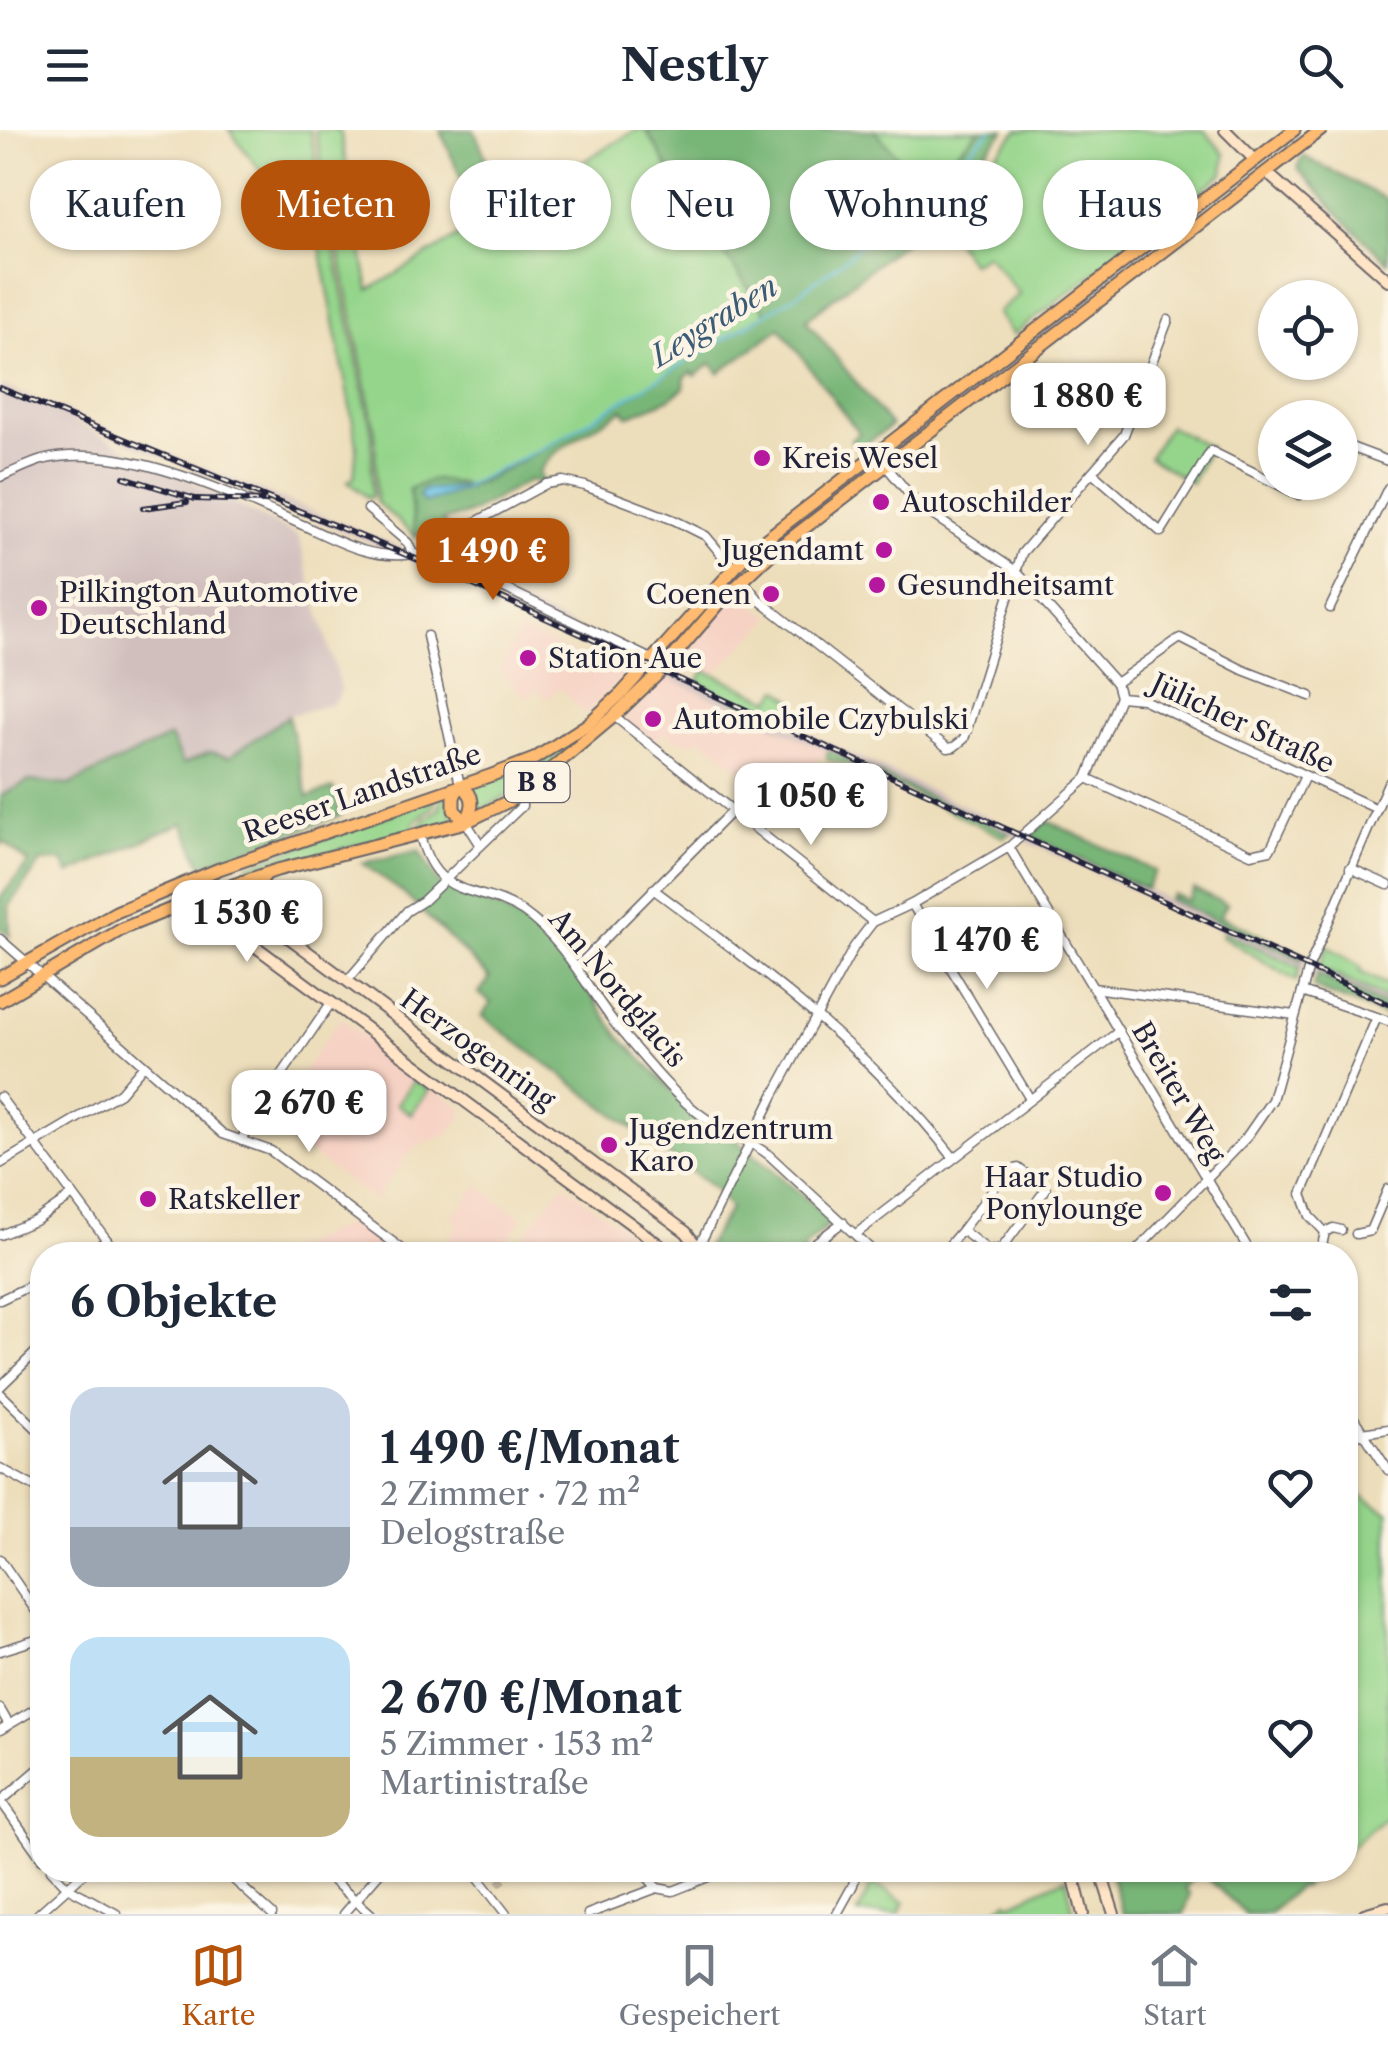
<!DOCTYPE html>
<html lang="de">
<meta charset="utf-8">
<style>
body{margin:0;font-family:"Libre Caslon Text",serif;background:#f6f6f7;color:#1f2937;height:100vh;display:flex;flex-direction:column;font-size:38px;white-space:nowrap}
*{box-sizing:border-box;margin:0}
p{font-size:32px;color:#747a83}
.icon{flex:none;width:55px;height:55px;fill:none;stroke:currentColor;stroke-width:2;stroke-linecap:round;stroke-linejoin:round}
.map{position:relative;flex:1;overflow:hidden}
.panel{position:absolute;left:30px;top:1112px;width:1328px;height:640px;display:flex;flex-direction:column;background:#fff;border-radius:40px;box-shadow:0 2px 8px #0004}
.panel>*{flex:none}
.banner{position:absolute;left:30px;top:30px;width:1330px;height:90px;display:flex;gap:20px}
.fabs{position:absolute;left:1258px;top:150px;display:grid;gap:20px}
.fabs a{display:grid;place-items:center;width:100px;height:100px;border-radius:50%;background:#fff;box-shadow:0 2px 8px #0004;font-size:50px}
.price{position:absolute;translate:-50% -85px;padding:0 22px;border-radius:20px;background:#fff;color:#222;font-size:32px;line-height:65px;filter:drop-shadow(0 2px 5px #0008)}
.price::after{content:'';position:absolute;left:50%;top:60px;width:30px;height:22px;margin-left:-15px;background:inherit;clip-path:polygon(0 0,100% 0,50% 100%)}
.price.selected{background:#b45309;color:#fff}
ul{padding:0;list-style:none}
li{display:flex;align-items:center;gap:30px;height:250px;padding:0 40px}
li span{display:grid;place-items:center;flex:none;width:280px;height:200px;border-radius:30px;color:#555}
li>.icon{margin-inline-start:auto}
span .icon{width:120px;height:120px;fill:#fffc;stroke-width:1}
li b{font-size:42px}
h2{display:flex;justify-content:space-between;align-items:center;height:120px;padding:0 40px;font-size:42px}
.chip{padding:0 35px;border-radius:45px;background:#fff;box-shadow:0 2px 8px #0004;font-size:35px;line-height:90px}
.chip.selected{background:#b45309;color:#fff}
header{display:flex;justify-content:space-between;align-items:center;height:130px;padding:0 40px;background:#fff;font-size:45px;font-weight:800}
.tab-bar{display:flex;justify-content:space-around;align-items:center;height:140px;border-top:2px solid #e0e1e3;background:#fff;font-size:28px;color:#747a83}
.tab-bar a{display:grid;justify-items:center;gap:5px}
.tab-bar .selected{color:#b45309}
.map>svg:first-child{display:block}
</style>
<header><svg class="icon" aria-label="menu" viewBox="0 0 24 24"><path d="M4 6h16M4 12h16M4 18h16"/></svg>Nestly<svg class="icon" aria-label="search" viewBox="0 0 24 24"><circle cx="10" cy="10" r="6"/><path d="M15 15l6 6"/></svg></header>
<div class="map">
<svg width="1388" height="1784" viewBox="0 0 1388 1784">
<rect width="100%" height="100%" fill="#fcf5e5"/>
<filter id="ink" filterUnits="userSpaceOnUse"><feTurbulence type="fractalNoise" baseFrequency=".01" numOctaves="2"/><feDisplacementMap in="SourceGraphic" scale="20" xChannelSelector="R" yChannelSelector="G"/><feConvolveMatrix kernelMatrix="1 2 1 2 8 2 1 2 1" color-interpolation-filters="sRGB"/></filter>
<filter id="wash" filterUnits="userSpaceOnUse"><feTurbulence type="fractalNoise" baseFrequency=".0048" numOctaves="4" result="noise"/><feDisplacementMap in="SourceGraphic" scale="40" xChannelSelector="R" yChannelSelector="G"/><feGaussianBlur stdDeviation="2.25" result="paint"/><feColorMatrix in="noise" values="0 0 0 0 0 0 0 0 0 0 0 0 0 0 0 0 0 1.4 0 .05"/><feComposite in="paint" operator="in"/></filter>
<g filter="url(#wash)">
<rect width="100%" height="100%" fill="#eddebb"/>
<!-- built -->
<g fill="#f6d2c4">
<polygon points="742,467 772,488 714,544 681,530 733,470"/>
<polygon points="519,499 561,518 626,546 586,584 559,558 547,569 536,559 527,569 499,540"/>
<polygon points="666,547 828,621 789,663 779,654 771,664 701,608 691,613 671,608 663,603 653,615 623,591"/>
<polygon points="340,888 465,981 449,1004 414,1018 374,1071 268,992"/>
<polygon points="563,1053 660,1125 510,1125"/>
<polygon points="478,1055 523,1088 496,1125 481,1125 449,1108 459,1094 451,1088"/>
<polygon points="352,1091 394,1125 279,1125"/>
</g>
<!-- industrial -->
<polygon fill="#d1bfbe" points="0,255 398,416 1388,870 1388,877 390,421 68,288 298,406 341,561 332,574 290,585 229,627 183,635 169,607 69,655 29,651 0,666"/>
<!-- green -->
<g fill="#95d58b" stroke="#5c7c63" stroke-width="2.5">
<polygon points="229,0 310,0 372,303 372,367 368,368 348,351 354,347 357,314 320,117"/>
<polygon points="315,0 340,0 369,160 636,0 646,0 692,78 767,183 552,314 470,356 457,352 413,379 415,406 376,372 375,302"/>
<polygon points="874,0 980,0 919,59 906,36"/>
<polygon points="1018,0 1204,0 1225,25 1223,44 1013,205 997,183 1019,164 987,124 971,133 939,86"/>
<polygon points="1169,296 1210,317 1191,353 1149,327"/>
<polygon points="704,540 771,570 779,559 796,573 780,591 698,553"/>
<polygon points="573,611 575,614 516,662 477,681 473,655 545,628"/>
<polygon points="828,621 1009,703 1004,707 857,637 827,629"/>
<polygon points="449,663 454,691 419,701 422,692 440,678 441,666"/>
<polygon points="434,668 434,676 416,690 411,702 250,743 248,735"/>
<polygon points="1223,802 1300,837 1296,851 1222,806"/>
<polygon points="1327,816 1361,837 1360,842 1388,855 1388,870 1319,838"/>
<polygon points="414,950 429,960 411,984 397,974"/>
<polygon points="1345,1357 1388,1382 1388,1684 1345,1722"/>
<polygon points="1066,1748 1074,1784 986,1784 1008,1771 1010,1774"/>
<polygon points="872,1753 905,1772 899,1784 858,1784"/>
</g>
<!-- forest -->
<g fill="#78b677" stroke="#4d6c59" stroke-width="2.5">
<polygon points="440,0 474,0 507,77 481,93"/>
<path d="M646,0H874L906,36L919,59L980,0H1005L921,93V98L806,190L891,296L857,320L851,310L859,303L780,198L719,243L712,233L695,246L692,242L685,247L684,258L669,269L628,286L623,279C602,294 546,321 539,344L543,351L538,354L530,350L470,383L442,391L447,397L415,406L409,359L434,349L470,356L485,350L552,314L766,183L692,78Z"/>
<polygon points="1303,26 1388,70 1388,132 1343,89 1299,40 1298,35"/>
<polygon points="288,586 308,667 333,658 341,685 202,736 183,693 69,744 63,731 41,732 9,776 10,806 0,798 0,768 29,733 4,712 0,715 0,666 29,651 69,655 170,607 183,634 210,622 229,627"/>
<polygon points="1047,691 1155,741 1146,759 1030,706"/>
<polygon points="419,721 437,751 445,759 501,778 539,801 575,840 619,906 689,978 706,994 740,1013 833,1091 804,1117 805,1125 711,1125 706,1117 730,1078 716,1060 482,886 491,873 479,863 490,848 402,762 362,733"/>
<polygon points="1194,759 1227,774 1220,786 1304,825 1302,830 1169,769 1173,764 1188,771"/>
<polygon points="1317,844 1388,877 1388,887 1318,860 1313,856"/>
<polygon points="1109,1740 1324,1740 1302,1758 1299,1756 1269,1784 1246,1784 1200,1741 1185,1758 1190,1764 1184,1784 1123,1784"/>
</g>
<!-- water -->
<polygon fill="#69c4e7" stroke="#467391" stroke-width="2.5" points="470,357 425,373 419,366 423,360"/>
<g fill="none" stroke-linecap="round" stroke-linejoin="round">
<!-- stream -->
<polyline stroke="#69c4e7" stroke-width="2.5" points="463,357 549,315 795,166 849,126 892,83 947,43 991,0"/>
</g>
</g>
<g filter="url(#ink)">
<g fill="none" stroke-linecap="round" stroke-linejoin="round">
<!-- street-tunnel -->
<polyline stroke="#c4b8a1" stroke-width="8" stroke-dasharray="8 4" stroke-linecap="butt" points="498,1754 515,1740"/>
<!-- street casing -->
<g stroke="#696468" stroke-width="11">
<g id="street">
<polyline points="1340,313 1388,331"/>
<polyline points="886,336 919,376 1016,441 1116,553 1120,567 1142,569 1377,679"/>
<polyline points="1092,342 1161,402 1211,321 1299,365"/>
<path d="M0,347C14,342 28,334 42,330C121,310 234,365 305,396C341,413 372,430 413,424"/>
<polyline points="368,379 408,413 413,424 438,426 651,529"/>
<polyline points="429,423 436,406 474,393 546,354 563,351 585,356 674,390 706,406 732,437"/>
<polyline points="742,449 759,470 948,618 954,617 964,609 1022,423 1124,305 1168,190"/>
<polyline points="1330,478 1388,358"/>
<polyline points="427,506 460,655"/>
<polyline points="1116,553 1180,508 1243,540 1310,566"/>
<polyline points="614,586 873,792"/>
<polyline points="1087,648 1251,724 1270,720 1305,646"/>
<polyline points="466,692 480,714"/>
<path d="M420,705C437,774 479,753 523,782C568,813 590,865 624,905C647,932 680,973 710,991C730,1003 750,1011 769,1025L877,1125"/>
<polyline points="1009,717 1252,1125"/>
<polyline points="1350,738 1388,755"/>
<path d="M653,759C762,840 869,919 953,1027"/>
<polyline points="912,774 1030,969"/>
<polyline points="0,809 223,1004 271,1021 410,1125"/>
<polyline points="577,837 731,682"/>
<polyline points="347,851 407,781 423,771 522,676 522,671"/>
<polyline points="1093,858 1295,885"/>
<polyline points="1302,862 1388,891"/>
<polyline points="0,967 118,1125"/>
<polyline points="242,1011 246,997 331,873"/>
<polyline points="0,1034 120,963 144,935"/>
<polyline points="1325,1102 1310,1086 1302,1064 1377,887"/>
<polyline points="856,1104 1118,902"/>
<polyline points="1356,1104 1370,1101 1388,1059"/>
<polyline points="0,1105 37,1090 73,1065"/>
<polyline points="699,1116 775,963 854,817 873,792 912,774 1009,717 1087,648 1120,567"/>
<polyline points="84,1125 107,1110"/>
<polyline points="807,1125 807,1119 843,1092"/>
<polyline points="941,1125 962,1100 989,1121 1002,1118 1046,1059 1018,1038 1007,1041 962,1100"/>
<polyline points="1132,1125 1245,1009 1272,970 1309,837 1388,653"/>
<polyline points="1320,1125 1325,1102 1333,1098 1341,1100"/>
<polyline points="0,1170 42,1150"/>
<polyline points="0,1257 42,1216"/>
<polyline points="0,1263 42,1304"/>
<polyline points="1345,1275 1388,1340"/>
<polyline points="1345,1312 1362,1303 1388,1299"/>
<polyline points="0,1338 42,1361"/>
<polyline points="0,1429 42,1490"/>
<polyline points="41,1435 42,1434"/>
<polyline points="0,1521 42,1508"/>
<polyline points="0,1579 8,1593"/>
<polyline points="0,1600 42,1575"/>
<polyline points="0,1670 42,1729"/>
<polyline points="0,1672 42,1636"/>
<polyline points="51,1740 67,1757 117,1784"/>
<polyline points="223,1740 272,1784"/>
<polyline points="321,1740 371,1784"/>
<polyline points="472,1740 506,1784"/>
<polyline points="641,1740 657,1758 673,1761 726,1740"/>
<polyline points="38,1784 87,1740"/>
<polyline points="344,1784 382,1740"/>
<polyline points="588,1784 657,1758"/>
<polyline points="837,1784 853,1755 856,1740"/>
</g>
</g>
<!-- secondary casing -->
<g stroke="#696468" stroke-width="14">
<g id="secondary">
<polyline points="1225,0 1255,30"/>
<polyline points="1266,42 1388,150"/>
<polyline points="242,751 265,790 686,1102 704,1125"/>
<polyline points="218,760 221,775 240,805 673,1125"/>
<polyline points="1072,1740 1083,1784"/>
<polyline points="1100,1740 1114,1784"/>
<polyline points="1364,1784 1388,1777"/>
</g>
</g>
<!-- primary casing -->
<g stroke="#696468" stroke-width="15">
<g id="primary">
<path d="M460,655C476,665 474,677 466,692L454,680V667Z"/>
<polyline points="256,780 255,760 266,744"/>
<polyline points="0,848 116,782 219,739 492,645 534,629 588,594 622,563 748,423 1294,0"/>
<polyline points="0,871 124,798 218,760 277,740 466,692 519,666 614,586 661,541 724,468 772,423 1321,0"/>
</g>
</g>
<!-- street -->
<use href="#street" stroke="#fff" stroke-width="8"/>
<!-- secondary -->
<use href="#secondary" stroke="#ffe4c6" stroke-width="10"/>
<!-- primary -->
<use href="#primary" stroke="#febb71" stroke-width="11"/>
<!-- rail casing -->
<g stroke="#22223b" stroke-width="6">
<g id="rail">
<polyline points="0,258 421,431 1388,874"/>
<polyline points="124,347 195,369 266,371"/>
<polyline points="143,378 187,372"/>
</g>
</g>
<!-- rail -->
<use href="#rail" stroke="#fcf5e5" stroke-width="2.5" stroke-dasharray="8" stroke-linecap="butt"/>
</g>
</g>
<!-- markers -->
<g fill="#b5179e" stroke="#fcf5e5" stroke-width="4">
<circle cx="762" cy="328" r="10"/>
<circle cx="881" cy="372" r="10"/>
<circle cx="884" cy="420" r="10"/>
<circle cx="877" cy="455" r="10"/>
<circle cx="771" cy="464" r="10"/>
<circle cx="39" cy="478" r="10"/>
<circle cx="528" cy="528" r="10"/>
<circle cx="653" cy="589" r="10"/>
<circle cx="609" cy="1015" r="10"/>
<circle cx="1163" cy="1063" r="10"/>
<circle cx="148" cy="1069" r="10"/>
</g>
<g text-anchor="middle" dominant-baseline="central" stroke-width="9" stroke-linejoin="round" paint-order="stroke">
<!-- shield labels -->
<rect fill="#fcf5e5" stroke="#63616e" stroke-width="2.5" x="504.5" y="632" width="65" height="40" rx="8"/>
<g font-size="25" font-weight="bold" fill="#22223b">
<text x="537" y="652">B 8</text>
</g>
<!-- poi labels -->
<g font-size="28" fill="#22223b" stroke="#fcf5e5" text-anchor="start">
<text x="782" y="328">Kreis Wesel</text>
<text x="901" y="372">Autoschilder</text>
<text x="864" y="420" text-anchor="end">Jugendamt</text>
<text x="897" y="455">Gesundheitsamt</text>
<text x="59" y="462">Pilkington Automotive<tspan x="59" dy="32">Deutschland</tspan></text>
<text x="751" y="464" text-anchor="end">Coenen</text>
<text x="548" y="528">Station Aue</text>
<text x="673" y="589">Automobile Czybulski</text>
<text x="629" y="999">Jugendzentrum<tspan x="629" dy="32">Karo</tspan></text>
<text x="1143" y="1047" text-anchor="end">Haar Studio<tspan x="1143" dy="32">Ponylounge</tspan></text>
<text x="168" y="1069">Ratskeller</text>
</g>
<!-- street labels -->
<g font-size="28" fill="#22223b" stroke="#fcf5e5">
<text transform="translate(1243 593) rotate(25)">Jülicher Straße</text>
<text transform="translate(362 663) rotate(-19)">Reeser Landstraße</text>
<text transform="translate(618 858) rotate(50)">Am Nordglacis</text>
<text transform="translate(478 919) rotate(36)">Herzogenring</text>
<text transform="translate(1179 962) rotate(60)">Breiter Weg</text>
</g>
<!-- water labels -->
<g font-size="30" font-style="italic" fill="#3b5b77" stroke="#fcf5e5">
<text transform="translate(714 191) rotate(-32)">Leygraben</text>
</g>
</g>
</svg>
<div class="fabs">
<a><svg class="icon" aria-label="locate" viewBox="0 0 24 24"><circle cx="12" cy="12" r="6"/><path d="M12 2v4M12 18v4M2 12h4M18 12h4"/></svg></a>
<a><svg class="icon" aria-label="layers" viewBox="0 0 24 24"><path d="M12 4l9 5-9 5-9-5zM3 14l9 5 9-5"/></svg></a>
</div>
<b class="price" style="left:1088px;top:318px">1 880 €</b>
<b class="price selected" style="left:493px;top:473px">1 490 €</b>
<b class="price" style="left:811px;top:718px">1 050 €</b>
<b class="price" style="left:247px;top:835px">1 530 €</b>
<b class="price" style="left:987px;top:862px">1 470 €</b>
<b class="price" style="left:309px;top:1025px">2 670 €</b>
<div class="banner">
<a class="chip">Kaufen</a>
<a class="chip selected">Mieten</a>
<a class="chip">Filter</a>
<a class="chip">Neu</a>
<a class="chip">Wohnung</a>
<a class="chip">Haus</a>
</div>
<section class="panel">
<h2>6 Objekte<svg class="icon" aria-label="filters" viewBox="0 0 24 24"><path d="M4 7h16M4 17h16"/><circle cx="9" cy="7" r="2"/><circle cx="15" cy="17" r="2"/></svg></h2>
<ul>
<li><span style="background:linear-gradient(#c9d6e8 70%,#9aa5b1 0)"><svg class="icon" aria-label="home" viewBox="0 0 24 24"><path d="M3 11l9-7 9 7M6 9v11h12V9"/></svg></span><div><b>1 490 €/Monat</b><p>2 Zimmer · 72 m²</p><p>Delogstraße</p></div><svg class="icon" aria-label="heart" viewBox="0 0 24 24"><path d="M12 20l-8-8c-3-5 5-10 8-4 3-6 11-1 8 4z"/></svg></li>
<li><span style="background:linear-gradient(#bfe0f5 60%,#c2b280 0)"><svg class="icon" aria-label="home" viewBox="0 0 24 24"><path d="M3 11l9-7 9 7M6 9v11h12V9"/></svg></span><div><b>2 670 €/Monat</b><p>5 Zimmer · 153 m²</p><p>Martinistraße</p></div><svg class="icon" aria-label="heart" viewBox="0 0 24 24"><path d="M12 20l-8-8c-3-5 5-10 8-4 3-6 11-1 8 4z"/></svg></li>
</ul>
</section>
</div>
<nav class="tab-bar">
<a class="selected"><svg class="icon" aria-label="map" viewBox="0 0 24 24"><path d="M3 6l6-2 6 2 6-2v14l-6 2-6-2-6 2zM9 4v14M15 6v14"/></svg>Karte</a>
<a><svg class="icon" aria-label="saved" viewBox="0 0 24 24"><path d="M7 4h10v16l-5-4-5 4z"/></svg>Gespeichert</a>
<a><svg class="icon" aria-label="home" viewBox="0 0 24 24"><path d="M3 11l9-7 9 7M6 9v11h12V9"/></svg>Start</a>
</nav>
